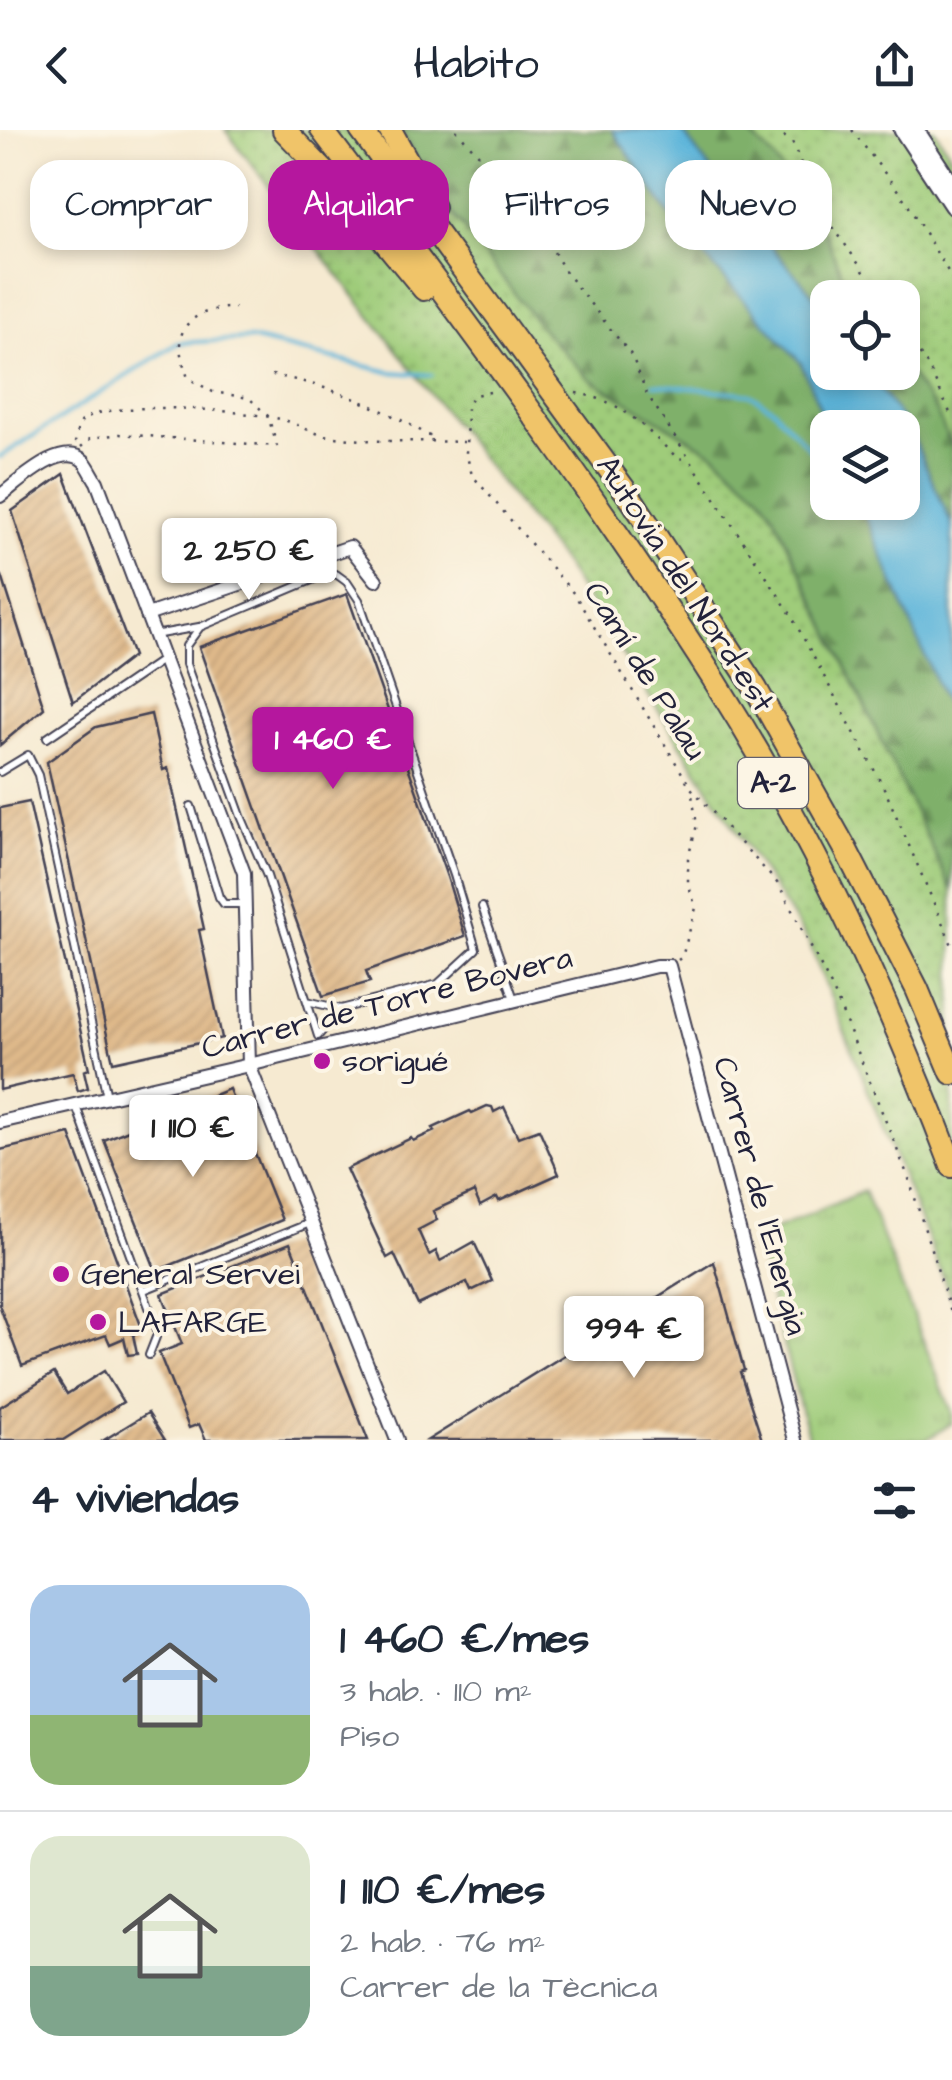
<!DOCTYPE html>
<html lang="es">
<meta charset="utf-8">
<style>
body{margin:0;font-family:"Architects Daughter",sans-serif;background:#f2f2f3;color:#1f2937;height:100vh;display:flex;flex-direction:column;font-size:38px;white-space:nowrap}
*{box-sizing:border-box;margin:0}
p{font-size:32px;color:#747a83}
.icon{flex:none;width:55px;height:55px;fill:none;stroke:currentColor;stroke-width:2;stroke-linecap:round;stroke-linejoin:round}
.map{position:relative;height:1310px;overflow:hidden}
.drawer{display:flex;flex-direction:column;background:#fff;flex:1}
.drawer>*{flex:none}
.hud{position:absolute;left:30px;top:30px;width:892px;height:90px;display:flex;gap:20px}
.controls{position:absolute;left:810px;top:150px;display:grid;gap:20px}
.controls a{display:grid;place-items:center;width:110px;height:110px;border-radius:20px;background:#fff;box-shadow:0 5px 15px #0003;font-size:50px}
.price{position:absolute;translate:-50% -85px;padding:0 22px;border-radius:10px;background:#fff;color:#222;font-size:32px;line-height:65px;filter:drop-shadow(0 2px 5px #0008)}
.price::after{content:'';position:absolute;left:50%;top:60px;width:30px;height:22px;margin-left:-15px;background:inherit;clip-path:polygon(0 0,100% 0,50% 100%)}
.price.current{background:#b5179e;color:#fff}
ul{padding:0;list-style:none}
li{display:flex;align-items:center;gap:30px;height:250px;padding:0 30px}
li+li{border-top:2px solid #e0e1e3}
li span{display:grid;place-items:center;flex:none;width:280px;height:200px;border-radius:30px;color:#555}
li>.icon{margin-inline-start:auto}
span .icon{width:120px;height:120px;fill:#fffc;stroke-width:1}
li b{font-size:42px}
h2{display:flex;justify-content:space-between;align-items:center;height:120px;padding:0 30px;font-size:42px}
.tag{padding:0 35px;border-radius:30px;background:#fff;box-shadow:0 5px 15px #0003;font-size:35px;line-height:90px}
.tag.current{background:#b5179e;color:#fff}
header{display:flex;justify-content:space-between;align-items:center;height:130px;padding:0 30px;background:#fff;font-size:45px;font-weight:600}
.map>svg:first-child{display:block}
</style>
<header><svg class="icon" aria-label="back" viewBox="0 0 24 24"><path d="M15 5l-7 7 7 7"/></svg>Habito<svg class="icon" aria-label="share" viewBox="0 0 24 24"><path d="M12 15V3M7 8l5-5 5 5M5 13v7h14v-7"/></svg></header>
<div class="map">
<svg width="952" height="1310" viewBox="0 0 952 1310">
<defs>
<pattern id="grass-dots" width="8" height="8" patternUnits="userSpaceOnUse" patternTransform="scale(2.5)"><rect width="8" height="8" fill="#9fcc7a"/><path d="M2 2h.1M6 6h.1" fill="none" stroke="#89af6a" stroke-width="1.8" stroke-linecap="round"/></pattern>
<pattern id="forest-firs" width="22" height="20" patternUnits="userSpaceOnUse" patternTransform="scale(2.5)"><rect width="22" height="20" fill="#7fb06a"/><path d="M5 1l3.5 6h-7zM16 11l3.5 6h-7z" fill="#688f58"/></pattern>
<pattern id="park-tufts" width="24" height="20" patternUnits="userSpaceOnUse" patternTransform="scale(2.5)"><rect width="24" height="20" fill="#9fcc7a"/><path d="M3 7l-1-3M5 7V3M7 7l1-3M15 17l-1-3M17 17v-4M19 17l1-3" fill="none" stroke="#89af6a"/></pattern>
<pattern id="building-hatch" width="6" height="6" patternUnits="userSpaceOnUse" patternTransform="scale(2.5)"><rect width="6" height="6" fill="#dfb98a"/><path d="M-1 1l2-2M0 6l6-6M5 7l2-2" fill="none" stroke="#bf9f78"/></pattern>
</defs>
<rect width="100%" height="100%" fill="#fcf5e5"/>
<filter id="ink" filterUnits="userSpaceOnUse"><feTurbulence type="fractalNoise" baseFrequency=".01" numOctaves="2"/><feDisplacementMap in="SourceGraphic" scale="20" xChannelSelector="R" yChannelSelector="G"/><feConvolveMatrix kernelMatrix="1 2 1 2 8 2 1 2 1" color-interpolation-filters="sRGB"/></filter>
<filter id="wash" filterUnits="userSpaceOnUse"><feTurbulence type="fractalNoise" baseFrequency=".0048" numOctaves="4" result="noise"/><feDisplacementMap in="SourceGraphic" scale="40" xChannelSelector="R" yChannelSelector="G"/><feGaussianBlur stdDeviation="2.25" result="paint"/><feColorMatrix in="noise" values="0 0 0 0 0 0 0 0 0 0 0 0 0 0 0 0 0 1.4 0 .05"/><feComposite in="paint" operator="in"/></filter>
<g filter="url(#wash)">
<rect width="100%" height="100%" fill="#f6ead1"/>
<!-- grass -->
<g fill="url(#grass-dots)" stroke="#60775a" stroke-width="2.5">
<polygon points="225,0 401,0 434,60 542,199 590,249 715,324 761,365 774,385 952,760 952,1170 809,813 563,433"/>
<polygon points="746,0 935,0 952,27 952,317 936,281 903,235 902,168 851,167 825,104 774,28"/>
</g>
<!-- forest -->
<g fill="url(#forest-firs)" stroke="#506952" stroke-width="2.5">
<polygon points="401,0 612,0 679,98 801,233 828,297 828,372 860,373 952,590 952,760 774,385 761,365 715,324 590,249 542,199 434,60"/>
<polygon points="681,0 746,0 774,28 825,104 851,167 828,168 827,181 742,83"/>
<polygon points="903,235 936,281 952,317 952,395 910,301 869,243 902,242"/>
</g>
<!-- park -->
<polygon fill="url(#park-tufts)" stroke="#60775a" stroke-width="2.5" points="864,1061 952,1283 952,1293 926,1310 809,1310 755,1108"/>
<!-- water -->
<polygon fill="#5db5da" stroke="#406c8a" stroke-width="2.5" points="612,0 681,0 742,83 827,181 828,242 869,243 910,301 952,395 952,590 860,373 902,372 902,298 828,297 801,233 679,98"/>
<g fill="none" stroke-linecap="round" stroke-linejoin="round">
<!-- stream -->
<g stroke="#5db5da" stroke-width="4">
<polyline points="654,254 750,264 773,279 828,339"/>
<polyline points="0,327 178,213 250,209 390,242 432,245"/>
</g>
</g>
<g id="blocks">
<!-- building -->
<g fill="url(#building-hatch)">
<polygon points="64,344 133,526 73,572 12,381"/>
<polygon points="2,446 44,578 0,615 0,447"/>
<polygon points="347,464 447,747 465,806 366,841 370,852 323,866 199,517"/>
<polygon points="151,584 163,640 168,638 204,799 199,800 222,908 113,932 47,632 96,597"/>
<polygon points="29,672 89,939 84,941 88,958 78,961 73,943 0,960 0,678"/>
<polygon points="229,959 282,1090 156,1141 104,1010"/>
<polygon points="487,976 492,977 494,982 504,977 518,1007 539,999 559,1044 499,1071 497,1067 480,1076 474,1062 433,1081 437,1090 418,1100 429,1125 436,1121 440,1131 474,1112 492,1151 471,1161 467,1152 418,1175 394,1124 387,1128 346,1039 411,1008 413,1011 435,1001 433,998 470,981 472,983"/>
<polygon points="70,1004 143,1201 133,1205 137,1224 128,1225 124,1208 110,1214 106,1205 22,1236 0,1177 0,1020"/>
<polygon points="290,1113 368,1310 206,1310 199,1294 189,1298 159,1223 182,1214 162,1164"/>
<polygon points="714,1132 744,1240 740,1242 762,1310 428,1310"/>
<polygon points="104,1241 123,1272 63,1310 0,1310 0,1277 54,1243 67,1264"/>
<polygon points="148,1283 165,1310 104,1310"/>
</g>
</g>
</g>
<g filter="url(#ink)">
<use href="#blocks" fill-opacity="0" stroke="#424052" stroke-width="2.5"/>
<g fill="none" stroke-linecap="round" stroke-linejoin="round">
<!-- service casing -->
<g stroke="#424052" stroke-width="10">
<g id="service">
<polyline points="154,505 199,497"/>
<polyline points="47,608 162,530"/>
<polyline points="0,642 28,625 38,645 107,967"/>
<polyline points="191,676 219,767 224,774 243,774"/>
<polyline points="482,777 514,869"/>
<polyline points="307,871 341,879 438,854 476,819 454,745 359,470 347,452 336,444 324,445 200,497 186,516 186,534 241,686 267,746 318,906 341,879"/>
<polyline points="76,976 158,1202 149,1225"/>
<polyline points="144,1160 310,1093"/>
</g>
</g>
<!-- minor casing -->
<g stroke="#424052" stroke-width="16">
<g id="minor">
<path d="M0,366C19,352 62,310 84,331C89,337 93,346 97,352L244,743L249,935L397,1310"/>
<polyline points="147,485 350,417 376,450"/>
<polyline points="0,992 249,935 656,836 669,836 795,1310"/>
</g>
</g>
<!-- tertiary casing -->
<g stroke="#424052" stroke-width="19">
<g id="tertiary">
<polyline points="902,0 952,76"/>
<polyline points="916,0 952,55"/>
</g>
</g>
<!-- motorway casing -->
<g stroke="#424052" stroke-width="26">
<g id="motorway">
<polyline points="284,0 343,61 424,159"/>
<path d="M322,0C457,179 592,359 713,548C810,701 888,867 952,1036"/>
<polyline points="361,0 632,370 756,559 845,718 917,859 952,943"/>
<polyline points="390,0 433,77"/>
</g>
</g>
<!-- path -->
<g stroke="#424052" stroke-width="2.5" stroke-dasharray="2.5 8" stroke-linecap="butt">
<polyline points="456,0 529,79 566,143 632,226 647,264 790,483 885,660 952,815"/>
<polyline points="775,0 792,12 818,75 882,168"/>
<polyline points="852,0 905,70 952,148"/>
<polyline points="902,198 928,236 952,287"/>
<path d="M272,245C332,256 384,278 436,310"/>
<polyline points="490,262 475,265 467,274 466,323 472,345 575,465 691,658 779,755 833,860 909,1049 952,1186"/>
<path d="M576,263C628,272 642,298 679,329L687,328"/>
<path d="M75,313C76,306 77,297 82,291C104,268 248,281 280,289C295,292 308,302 324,305C369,314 418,310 464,312"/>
<path d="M81,317L91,308L120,304L277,316L268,286L249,268L213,262L188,248C185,238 180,226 180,215C180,186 212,177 235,178"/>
<polyline points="678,830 682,827 696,778 688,753 688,728 697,695 691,659"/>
</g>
<!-- service -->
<use href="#service" stroke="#fff" stroke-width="6"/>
<!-- minor -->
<use href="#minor" stroke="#fff" stroke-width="12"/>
<!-- tertiary -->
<use href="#tertiary" stroke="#fff" stroke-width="15"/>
<!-- motorway -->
<use href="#motorway" stroke="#f0c469" stroke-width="22"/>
</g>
</g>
<!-- markers -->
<g fill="#b5179e" stroke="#fcf5e5" stroke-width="4">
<circle cx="322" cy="931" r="10"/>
<circle cx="61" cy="1144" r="10"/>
<circle cx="98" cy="1192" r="10"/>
</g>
<g text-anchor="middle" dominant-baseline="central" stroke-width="8" stroke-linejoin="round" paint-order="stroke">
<!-- shield labels -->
<rect fill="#fcf5e5" stroke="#63616e" stroke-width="2.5" x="738" y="628" width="70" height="50" rx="8"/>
<g font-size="30" font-weight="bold" fill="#22223b">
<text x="773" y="653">A-2</text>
</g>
<!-- street labels -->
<g font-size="32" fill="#22223b" stroke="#fcf5e5">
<text transform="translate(685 454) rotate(57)">Autovia del Nord-est</text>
<text transform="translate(645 541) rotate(58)">Camí de Palau</text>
<text transform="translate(387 873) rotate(-14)">Carrer de Torre Bovera</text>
<text transform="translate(760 1066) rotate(75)">Carrer de l'Energia</text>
</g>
<!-- poi labels -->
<g font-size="32" fill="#22223b" stroke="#fcf5e5" text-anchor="start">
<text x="342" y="931">sorigué</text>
<text x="81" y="1144">General Servei</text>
<text x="118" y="1192">LAFARGE</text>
</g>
</g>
</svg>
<div class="controls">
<a><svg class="icon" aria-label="locate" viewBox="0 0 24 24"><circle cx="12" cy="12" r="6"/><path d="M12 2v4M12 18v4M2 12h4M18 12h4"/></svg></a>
<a><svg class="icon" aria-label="layers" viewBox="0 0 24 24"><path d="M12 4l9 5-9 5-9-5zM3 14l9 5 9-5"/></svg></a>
</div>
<b class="price" style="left:249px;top:473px">2 250 €</b>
<b class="price current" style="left:333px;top:662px">1 460 €</b>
<b class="price" style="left:193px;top:1050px">1 110 €</b>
<b class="price" style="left:634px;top:1251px">994 €</b>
<div class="hud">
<a class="tag">Comprar</a>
<a class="tag current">Alquilar</a>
<a class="tag">Filtros</a>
<a class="tag">Nuevo</a>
</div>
</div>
<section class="drawer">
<h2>4 viviendas<svg class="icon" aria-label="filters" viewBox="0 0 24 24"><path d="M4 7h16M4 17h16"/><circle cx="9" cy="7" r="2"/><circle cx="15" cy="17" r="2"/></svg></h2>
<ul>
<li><span style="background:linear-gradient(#a9c7e8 65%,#8fb573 0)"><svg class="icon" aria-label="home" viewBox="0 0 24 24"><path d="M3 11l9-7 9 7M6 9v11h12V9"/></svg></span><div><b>1 460 €/mes</b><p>3 hab. · 110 m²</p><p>Piso</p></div></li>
<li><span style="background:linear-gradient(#dfe7d0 65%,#7fa58c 0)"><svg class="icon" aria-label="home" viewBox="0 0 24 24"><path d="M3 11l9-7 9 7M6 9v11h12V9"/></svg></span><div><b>1 110 €/mes</b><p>2 hab. · 76 m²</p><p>Carrer de la Tècnica</p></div></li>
</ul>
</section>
